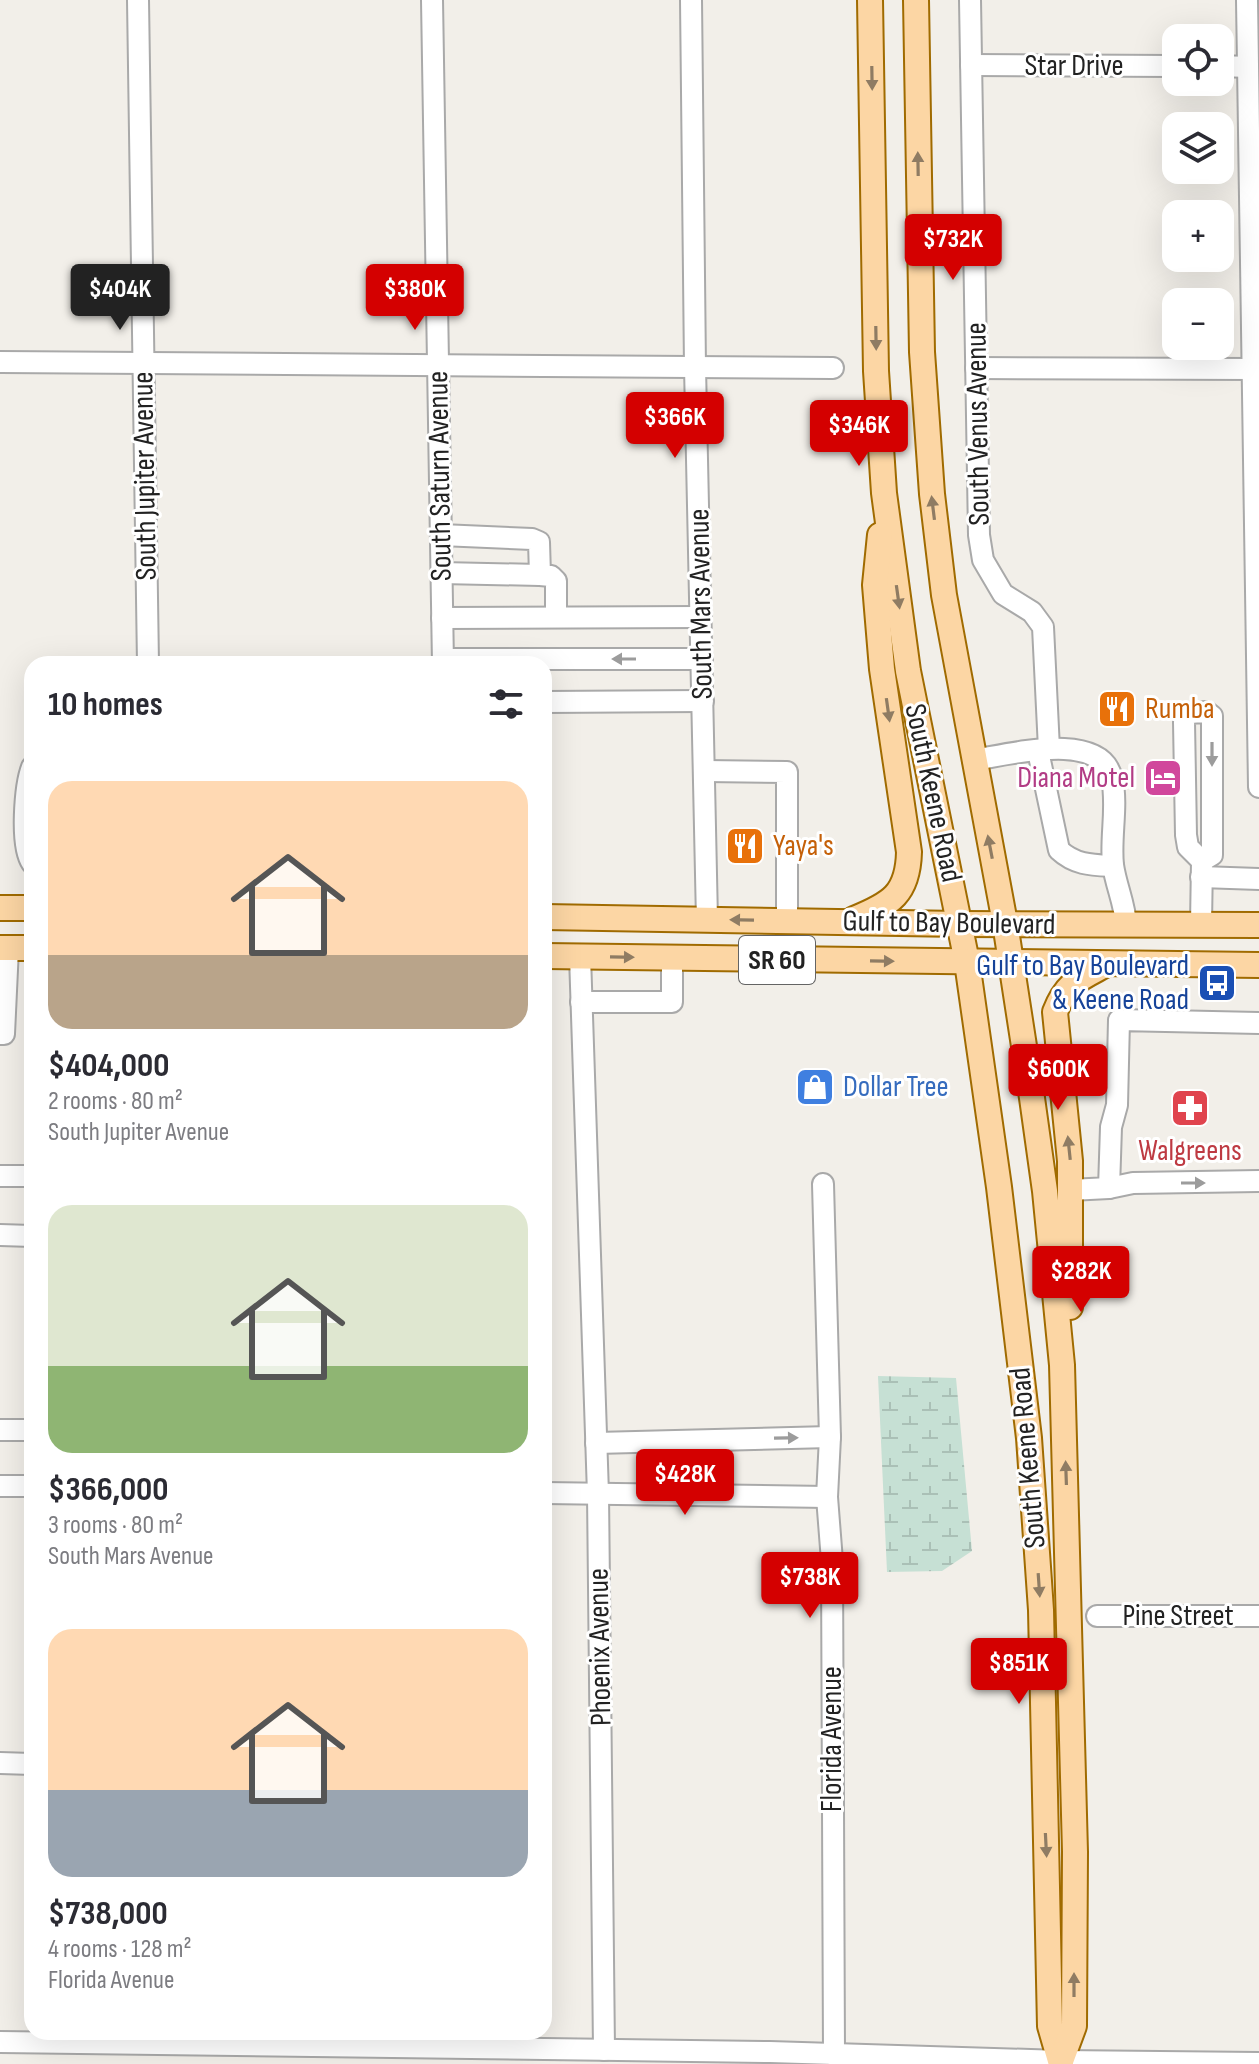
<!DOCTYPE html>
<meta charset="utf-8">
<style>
body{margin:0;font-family:"Sofia Sans Condensed",sans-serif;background:#f2f2f3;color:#2b2b33;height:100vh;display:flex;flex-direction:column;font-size:30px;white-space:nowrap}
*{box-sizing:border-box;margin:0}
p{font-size:26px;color:#7c7c81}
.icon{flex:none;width:44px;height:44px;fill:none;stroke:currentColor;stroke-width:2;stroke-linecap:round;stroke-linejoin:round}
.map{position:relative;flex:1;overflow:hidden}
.drawer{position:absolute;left:24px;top:656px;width:528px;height:1384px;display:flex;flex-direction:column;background:#fff;border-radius:24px;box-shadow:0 8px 32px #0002}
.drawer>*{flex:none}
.buttons{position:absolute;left:1162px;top:24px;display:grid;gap:16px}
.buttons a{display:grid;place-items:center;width:72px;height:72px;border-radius:16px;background:#fff;box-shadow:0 8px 32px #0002;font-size:40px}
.price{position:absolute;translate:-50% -68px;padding:0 18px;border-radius:8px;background:#d40000;color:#fff;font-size:26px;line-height:52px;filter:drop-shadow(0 2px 4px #0008)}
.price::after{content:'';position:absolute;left:50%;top:48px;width:24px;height:18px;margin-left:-12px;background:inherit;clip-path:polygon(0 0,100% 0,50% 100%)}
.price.on{background:#222;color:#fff}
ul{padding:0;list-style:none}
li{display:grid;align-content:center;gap:16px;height:424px;padding:0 24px}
li span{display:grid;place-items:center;height:248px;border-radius:24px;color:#555}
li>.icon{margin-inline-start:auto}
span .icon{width:144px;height:144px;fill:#fffc;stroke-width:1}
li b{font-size:34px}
h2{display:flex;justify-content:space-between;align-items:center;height:96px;padding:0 24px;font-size:34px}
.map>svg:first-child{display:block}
</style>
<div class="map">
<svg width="1259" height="2064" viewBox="0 0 1259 2064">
<defs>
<pattern id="wetland-marsh" width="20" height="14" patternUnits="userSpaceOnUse" patternTransform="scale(2)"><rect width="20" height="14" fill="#c6e0d4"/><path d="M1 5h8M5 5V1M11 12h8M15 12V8" fill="none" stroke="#aac0b6"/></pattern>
</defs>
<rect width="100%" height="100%" fill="#f2efe9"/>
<!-- wetland -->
<polygon fill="url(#wetland-marsh)" points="878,1376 956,1378 972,1551 942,1571 887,1572"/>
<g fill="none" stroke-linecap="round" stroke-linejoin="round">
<!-- minor casing -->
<g stroke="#a9a9a9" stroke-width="24">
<g id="minor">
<polyline points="138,0 148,664"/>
<polyline points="432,0 443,664"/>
<polyline points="691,0 695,367 707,920"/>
<polyline points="970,0 979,535 983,560 1003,594 1032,612 1043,627 1049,749"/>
<polyline points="1247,0 1259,787"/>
<polyline points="971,65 1176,66"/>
<polyline points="1220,66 1248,67"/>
<polyline points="0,362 833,368"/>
<polyline points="976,368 1259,369"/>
<polyline points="441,535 532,539 539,542 540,575 551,576 556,581 556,617"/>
<polyline points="441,573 540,575"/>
<polyline points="442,618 701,617"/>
<polyline points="443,659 702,659"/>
<polyline points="544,702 703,701"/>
<path d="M1038,751L1059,850C1075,865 1092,865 1113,866"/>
<path d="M973,760C1008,755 1102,729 1112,779C1118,806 1110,837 1113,865C1116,886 1125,904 1126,925"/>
<path d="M32,767C25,785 20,846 32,863"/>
<polyline points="705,771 787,772 787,921"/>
<polyline points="1201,877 1259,879"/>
<polyline points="1201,924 1202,861 1188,847 1186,835 1184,722 1187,713 1207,712 1212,716 1212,855 1202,861"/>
<polyline points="580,956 598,1494 604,2050"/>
<polyline points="581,1002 672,1002 672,958"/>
<polyline points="0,1034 4,1034 8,948"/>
<polyline points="0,1176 32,1176"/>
<polyline points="823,1184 830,1437 827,1497 832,1561 834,2055"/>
<polyline points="1109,1188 1133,1183 1259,1181"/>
<polyline points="1070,1190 1109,1188 1111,1127 1117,1105 1119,1020 1259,1023"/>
<polyline points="0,1235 32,1236"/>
<polyline points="0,1430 32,1430"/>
<polyline points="596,1443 830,1437"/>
<polyline points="0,1486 32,1486"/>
<polyline points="544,1493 827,1497"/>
<polyline points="1097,1616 1259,1616"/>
<polyline points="0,1763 32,1764"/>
<polyline points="0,2042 770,2052 1061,2061 1259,2063"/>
</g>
</g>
<!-- major casing -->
<g stroke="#a06b00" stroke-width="28">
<g id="major">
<polyline points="870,0 876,371 884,493 908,671 967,962 999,1187 1029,1438 1041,1610 1050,2026 1061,2064"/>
<polyline points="916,0 922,352 932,494 944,595 1005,923 1032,1098 1045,1191 1062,1365 1075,1852 1074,2026 1061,2061"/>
<polyline points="0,908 32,908"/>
<polyline points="544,917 960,924 1259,925"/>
<path d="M854,919C891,904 908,894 909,852L882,669L875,585L880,535"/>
<polyline points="0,948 32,948"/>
<polyline points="544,956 1259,965"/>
<path d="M1070,1307V1161L1055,1012C1066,983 1079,979 1105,965"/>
</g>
</g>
<!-- minor -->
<use href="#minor" stroke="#fff" stroke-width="20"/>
<!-- major -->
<use href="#major" stroke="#fcd6a4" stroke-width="24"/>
</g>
<!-- one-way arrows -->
<defs><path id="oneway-solid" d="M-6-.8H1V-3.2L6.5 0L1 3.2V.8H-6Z" transform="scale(2)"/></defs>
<g fill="#8f7c63">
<use href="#oneway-solid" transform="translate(872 78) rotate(89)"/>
<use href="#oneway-solid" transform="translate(918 164) rotate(-91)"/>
<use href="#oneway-solid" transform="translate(876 338) rotate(89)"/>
<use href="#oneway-solid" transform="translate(933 508) rotate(-97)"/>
<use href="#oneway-solid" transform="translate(898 597) rotate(82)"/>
<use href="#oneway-solid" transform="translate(888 710) rotate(82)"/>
<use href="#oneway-solid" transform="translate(990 847) rotate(-101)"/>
<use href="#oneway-solid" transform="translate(742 920) rotate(-179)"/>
<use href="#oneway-solid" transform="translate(622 957) rotate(1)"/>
<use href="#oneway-solid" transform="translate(882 961) rotate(1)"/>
<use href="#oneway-solid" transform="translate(1069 1148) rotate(-96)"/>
<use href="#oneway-solid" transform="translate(1066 1473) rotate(-92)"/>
<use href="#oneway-solid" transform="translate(1039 1585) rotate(86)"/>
<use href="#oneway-solid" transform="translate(1046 1845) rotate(87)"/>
<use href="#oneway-solid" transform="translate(1074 1985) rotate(-90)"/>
</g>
<g fill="#9c9c9c">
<use href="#oneway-solid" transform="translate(624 659) rotate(180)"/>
<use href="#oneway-solid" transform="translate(1212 754) rotate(90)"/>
<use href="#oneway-solid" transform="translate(1193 1183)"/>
<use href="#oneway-solid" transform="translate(786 1438) rotate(-1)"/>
</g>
<!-- icons -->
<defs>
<g id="restaurant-square" transform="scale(2)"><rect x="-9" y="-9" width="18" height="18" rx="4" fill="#e8710a" stroke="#fff"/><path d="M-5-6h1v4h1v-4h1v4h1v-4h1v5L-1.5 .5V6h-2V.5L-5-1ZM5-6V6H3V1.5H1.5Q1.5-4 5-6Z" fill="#fff"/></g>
<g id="hotel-square" transform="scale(2)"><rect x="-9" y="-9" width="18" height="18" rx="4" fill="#d1479c" stroke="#fff"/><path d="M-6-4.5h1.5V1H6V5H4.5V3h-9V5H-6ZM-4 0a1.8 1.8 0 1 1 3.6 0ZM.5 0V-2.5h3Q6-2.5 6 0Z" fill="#fff"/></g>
<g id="bus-square" transform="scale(2)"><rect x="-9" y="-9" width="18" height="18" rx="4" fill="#1a4fb4" stroke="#fff"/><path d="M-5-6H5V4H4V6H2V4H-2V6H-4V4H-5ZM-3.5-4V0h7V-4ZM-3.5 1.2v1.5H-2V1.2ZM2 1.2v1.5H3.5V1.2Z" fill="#fff"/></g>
<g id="shop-square" transform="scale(2)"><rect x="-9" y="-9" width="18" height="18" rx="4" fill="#3f7fe0" stroke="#fff"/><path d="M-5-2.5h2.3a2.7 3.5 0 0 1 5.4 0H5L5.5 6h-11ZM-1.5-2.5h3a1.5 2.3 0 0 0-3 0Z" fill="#fff"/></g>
<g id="pharmacy-square" transform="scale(2)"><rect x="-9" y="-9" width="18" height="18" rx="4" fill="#e0444e" stroke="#fff"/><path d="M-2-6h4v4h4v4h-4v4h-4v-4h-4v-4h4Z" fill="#fff"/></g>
</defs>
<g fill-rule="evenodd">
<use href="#restaurant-square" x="1117" y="709"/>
<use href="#hotel-square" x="1163" y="778"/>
<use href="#restaurant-square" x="745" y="846"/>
<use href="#bus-square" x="1217" y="983"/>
<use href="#shop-square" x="815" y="1087"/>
<use href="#pharmacy-square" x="1190" y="1108"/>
</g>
<g text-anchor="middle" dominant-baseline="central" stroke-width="6" stroke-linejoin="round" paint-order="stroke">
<!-- shield labels -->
<rect fill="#fff" stroke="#646464" stroke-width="2" x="739" y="936" width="76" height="48" rx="6"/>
<g font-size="28" font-weight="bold" fill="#222">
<text x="777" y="960">SR 60</text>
</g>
<!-- street labels -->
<g font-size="30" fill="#222" stroke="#fff">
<text x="1074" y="66">Star Drive</text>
<text transform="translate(978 424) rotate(-91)">South Venus Avenue</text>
<text transform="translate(145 476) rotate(-91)">South Jupiter Avenue</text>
<text transform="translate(440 476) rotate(-91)">South Saturn Avenue</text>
<text transform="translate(701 604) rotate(-91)">South Mars Avenue</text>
<text transform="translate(933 793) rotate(78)">South Keene Road</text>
<text transform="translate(949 923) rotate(1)">Gulf to Bay Boulevard</text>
<text transform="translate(1028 1458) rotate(-95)">South Keene Road</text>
<text x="1178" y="1616">Pine Street</text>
<text transform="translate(600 1647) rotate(-91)">Phoenix Avenue</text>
<text transform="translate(832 1739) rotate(-90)">Florida Avenue</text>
</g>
<!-- food labels -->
<g font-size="30" fill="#c56008" stroke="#fff" text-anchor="start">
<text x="1145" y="709">Rumba</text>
<text x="773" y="846">Yaya's</text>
</g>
<!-- hotel labels -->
<g font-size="30" fill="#b23c85" stroke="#fff" text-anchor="end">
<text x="1135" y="778">Diana Motel</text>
</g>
<!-- transit labels -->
<g font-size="30" fill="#164399" stroke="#fff" text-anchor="end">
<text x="1189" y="966">Gulf to Bay Boulevard<tspan x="1189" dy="34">&amp; Keene Road</tspan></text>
</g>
<!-- shop labels -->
<g font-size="30" fill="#366cbe" stroke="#fff" text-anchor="start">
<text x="843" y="1087">Dollar Tree</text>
</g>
<!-- health labels -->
<g font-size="30" fill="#be3a42" stroke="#fff">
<text x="1190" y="1151">Walgreens</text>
</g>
</g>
</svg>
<div class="buttons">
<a><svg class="icon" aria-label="locate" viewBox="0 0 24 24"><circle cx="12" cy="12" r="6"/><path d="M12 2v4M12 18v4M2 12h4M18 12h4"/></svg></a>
<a><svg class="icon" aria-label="layers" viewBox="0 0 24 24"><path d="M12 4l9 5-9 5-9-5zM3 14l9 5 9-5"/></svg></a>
<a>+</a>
<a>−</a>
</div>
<b class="price" style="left:953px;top:282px">$732K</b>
<b class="price on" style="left:120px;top:332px">$404K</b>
<b class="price" style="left:415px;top:332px">$380K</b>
<b class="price" style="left:675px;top:460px">$366K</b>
<b class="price" style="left:859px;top:468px">$346K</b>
<b class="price" style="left:1058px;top:1112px">$600K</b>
<b class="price" style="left:1081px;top:1314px">$282K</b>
<b class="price" style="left:685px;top:1517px">$428K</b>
<b class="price" style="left:810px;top:1620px">$738K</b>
<b class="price" style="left:1019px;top:1706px">$851K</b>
<section class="drawer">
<h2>10 homes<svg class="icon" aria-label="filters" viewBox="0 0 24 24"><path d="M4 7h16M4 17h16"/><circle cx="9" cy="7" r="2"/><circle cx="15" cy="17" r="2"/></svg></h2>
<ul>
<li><span style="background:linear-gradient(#ffd9b3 70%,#b9a48a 0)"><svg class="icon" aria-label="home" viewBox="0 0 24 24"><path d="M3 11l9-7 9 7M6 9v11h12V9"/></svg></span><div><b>$404,000</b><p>2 rooms · 80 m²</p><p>South Jupiter Avenue</p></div></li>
<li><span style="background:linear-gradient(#dfe7d0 65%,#8fb573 0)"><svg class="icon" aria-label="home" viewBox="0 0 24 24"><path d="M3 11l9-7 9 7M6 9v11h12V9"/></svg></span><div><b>$366,000</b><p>3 rooms · 80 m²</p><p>South Mars Avenue</p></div></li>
<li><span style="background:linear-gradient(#ffd9b3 65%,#9aa5b1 0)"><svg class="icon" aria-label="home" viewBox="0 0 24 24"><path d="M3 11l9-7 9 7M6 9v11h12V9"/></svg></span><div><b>$738,000</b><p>4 rooms · 128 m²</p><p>Florida Avenue</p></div></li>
</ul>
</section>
</div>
